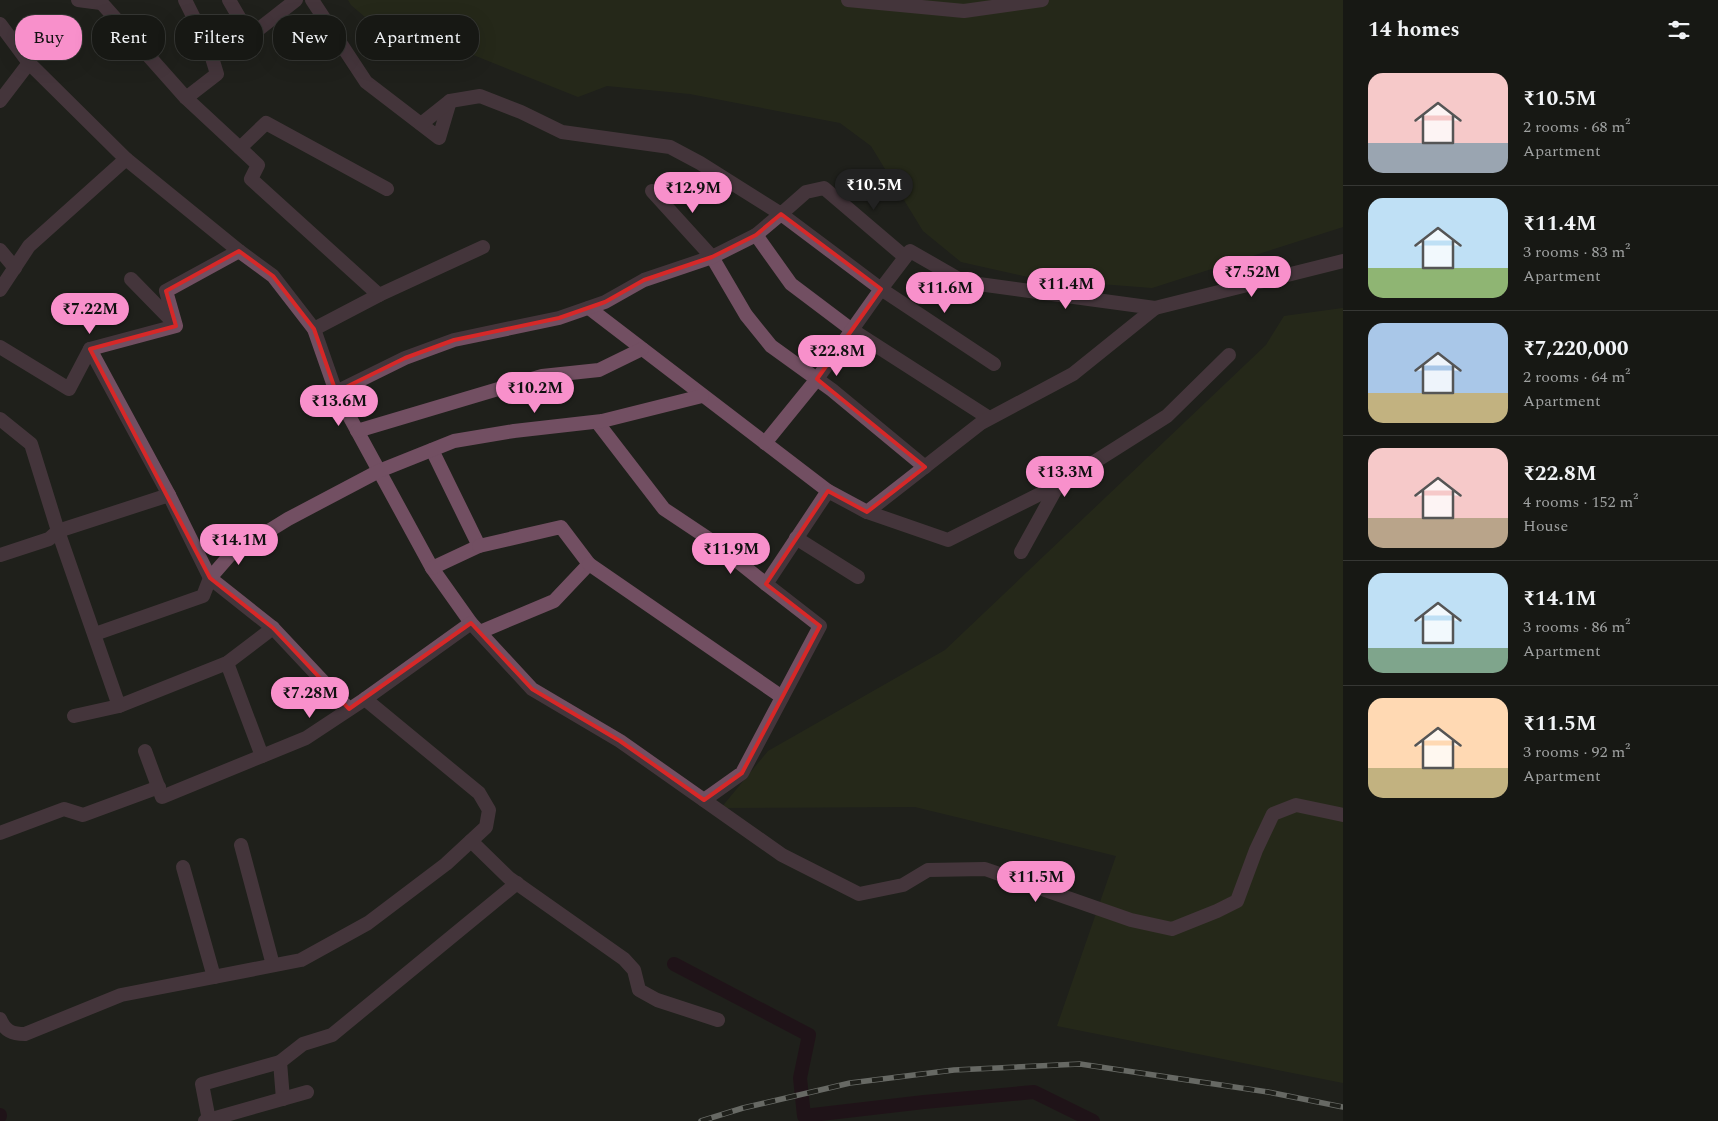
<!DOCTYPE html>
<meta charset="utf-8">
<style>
body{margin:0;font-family:Spectral,serif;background:#20211d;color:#f1f3f6;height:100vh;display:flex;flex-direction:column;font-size:19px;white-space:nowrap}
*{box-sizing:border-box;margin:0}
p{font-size:16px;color:#9ea0a0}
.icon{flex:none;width:28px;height:28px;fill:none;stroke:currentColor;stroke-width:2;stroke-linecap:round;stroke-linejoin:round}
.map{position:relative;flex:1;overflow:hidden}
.side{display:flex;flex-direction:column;background:#171814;width:375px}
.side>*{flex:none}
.top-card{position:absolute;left:15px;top:15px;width:475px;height:45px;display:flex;gap:10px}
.price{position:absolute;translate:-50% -42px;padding:0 11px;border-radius:18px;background:#f890cb;color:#111;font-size:16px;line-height:32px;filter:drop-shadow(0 1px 2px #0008)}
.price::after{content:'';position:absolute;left:50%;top:30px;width:15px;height:11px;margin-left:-8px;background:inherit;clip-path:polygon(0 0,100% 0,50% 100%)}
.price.active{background:#222;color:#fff}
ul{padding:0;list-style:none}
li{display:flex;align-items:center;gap:15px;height:125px;padding:0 25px}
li+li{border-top:1px solid #363734}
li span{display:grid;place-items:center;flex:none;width:140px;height:100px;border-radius:15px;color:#555}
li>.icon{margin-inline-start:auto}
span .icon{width:60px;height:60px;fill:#fffc;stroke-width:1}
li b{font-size:21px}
h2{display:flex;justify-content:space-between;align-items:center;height:60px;padding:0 25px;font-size:21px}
.tag{padding:0 18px;border-radius:20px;background:#171814;box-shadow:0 5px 20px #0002,0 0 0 1px #363734;font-size:18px;line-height:45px}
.tag.active{background:#f890cb;color:#111}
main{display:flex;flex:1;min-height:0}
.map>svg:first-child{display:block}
</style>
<main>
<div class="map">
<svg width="1343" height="1121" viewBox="0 0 1343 1121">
<rect width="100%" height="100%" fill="#1f201b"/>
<!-- green -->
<g fill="#2e3218">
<polygon points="348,0 1343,0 1343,227 1152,288 1037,279 961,262 923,231 871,146 840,123 690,94 607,86 578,97 426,36 400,47 351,5"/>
<polygon points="1343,308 1343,1083 1057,1026 1116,856 915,807 721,808 768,751 945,650 1266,345 1284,316"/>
</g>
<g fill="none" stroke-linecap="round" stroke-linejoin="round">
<!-- canal -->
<g stroke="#210315" stroke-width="14">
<polyline points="674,964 809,1035 800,1078 804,1116 924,1102 1034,1092 1093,1121"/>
<polyline points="0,1115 0,1116"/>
</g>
<!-- minor -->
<g stroke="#724f62" stroke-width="14">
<polyline points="78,0 101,3"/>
<polyline points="99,0 186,98 258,165 251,179 379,295 314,329"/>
<polyline points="185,0 209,48 217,74 186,98"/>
<polyline points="229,0 250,36"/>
<polyline points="312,0 366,82 439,138 450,101"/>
<polyline points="848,0 964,11 1042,0"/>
<polyline points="0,24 29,63 126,159 239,251 273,276 314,329 336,392 432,568 471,623 532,689 620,741 782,855 859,894 903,885 928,870 985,869 1131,920 1172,929 1217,911 1237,901 1256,850 1273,814 1296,805 1343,815"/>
<polyline points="209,48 250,36 296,0"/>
<polyline points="0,101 29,63"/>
<polyline points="421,124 450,101 480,96 521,112 562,132 670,147 700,163 781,214 806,192 824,188 905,257"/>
<polyline points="240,148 266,123 387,189"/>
<polyline points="652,191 712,257 746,315 771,346 832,390 925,467"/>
<polyline points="756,235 791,284 852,330 989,418"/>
<polyline points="0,250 15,268"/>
<polyline points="131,279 174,323"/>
<polyline points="0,290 29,246 126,159"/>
<polyline points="379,295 483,247"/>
<polyline points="589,308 828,491"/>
<polyline points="1155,308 1343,261"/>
<polyline points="0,347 69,389 90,349"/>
<polyline points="336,392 405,358 454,340 559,318 605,302 644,280 712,257 756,235 781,214 881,289 910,251 964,282 1155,308 1073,374 981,423 867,512 828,491 766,584 820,626 742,773 704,800"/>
<polyline points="0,419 31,444 58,531 119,706 227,663 273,628"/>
<polyline points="597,422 664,509 715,543 766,584"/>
<polyline points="357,431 542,376 599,370 642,349"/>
<polyline points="765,443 817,379 881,289 994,364"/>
<polyline points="432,450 479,546 432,568"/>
<polyline points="169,495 90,349 176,326 166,291 239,251"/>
<polyline points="867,512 948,540 1058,485 1167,416 1229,355"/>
<polyline points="796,538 858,577"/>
<polyline points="479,546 561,527 589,564 554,601 480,632"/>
<polyline points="1021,552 1058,485"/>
<polyline points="0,555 49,539 58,531 169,495 210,578 273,628 349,709"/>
<polyline points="589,564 782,697"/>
<polyline points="95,634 203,596 210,578 230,555 288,519 379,471 454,441 514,431 602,421 702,396"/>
<polyline points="227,663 262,756"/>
<polyline points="74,716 119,706"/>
<polyline points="145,751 162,797 306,738 365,699 471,623"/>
<polyline points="0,833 64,809 83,815 159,787"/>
<polyline points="471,841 509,878 624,959 634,970 639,990 657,1000 718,1020"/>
<polyline points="241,845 273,965"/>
<polyline points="183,867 214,977"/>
<path d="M0,1019C5,1031 12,1034 25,1034L121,995L301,960L368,923L446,864L486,827L489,810L479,793L365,699"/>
<polyline points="283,1099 280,1062 303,1044 332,1035 517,883"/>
<polyline points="209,1120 202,1084 280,1062"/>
<polyline points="205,1121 307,1092"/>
</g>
<!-- rail casing -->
<g stroke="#bfc0bd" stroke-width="5.5">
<polyline id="rail" points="701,1121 743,1108 850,1083 954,1070 1080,1064 1268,1092 1343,1107"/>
</g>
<!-- rail -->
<use href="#rail" stroke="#1f201b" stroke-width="4" stroke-dasharray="11" stroke-linecap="butt"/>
</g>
<!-- marked area -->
<path d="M0 0H1343V1121H0ZM781,214L881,289L817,379L925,467L867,512L828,491L766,584L820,626L742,773L704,800L620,741L532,689L471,623L349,709L273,628L210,578L90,349L176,326L166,291L239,251L273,276L314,329L336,392L405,358L454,340L559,318L605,302L644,280L712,257L756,235Z" fill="#1f201b" fill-opacity=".55" fill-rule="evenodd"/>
<path fill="none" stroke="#d62828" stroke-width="4" stroke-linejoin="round" d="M781,214L881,289L817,379L925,467L867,512L828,491L766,584L820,626L742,773L704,800L620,741L532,689L471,623L349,709L273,628L210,578L90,349L176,326L166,291L239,251L273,276L314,329L336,392L405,358L454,340L559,318L605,302L644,280L712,257L756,235Z"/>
</svg>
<b class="price active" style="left:874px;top:211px">₹10.5M</b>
<b class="price" style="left:693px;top:214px">₹12.9M</b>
<b class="price" style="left:1252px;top:298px">₹7.52M</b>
<b class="price" style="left:1066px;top:310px">₹11.4M</b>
<b class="price" style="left:945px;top:314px">₹11.6M</b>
<b class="price" style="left:90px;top:335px">₹7.22M</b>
<b class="price" style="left:837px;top:377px">₹22.8M</b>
<b class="price" style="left:535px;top:414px">₹10.2M</b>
<b class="price" style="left:339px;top:427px">₹13.6M</b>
<b class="price" style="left:1065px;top:498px">₹13.3M</b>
<b class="price" style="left:239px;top:566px">₹14.1M</b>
<b class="price" style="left:731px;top:575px">₹11.9M</b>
<b class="price" style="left:310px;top:719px">₹7.28M</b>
<b class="price" style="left:1036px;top:903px">₹11.5M</b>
<div class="top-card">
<a class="tag active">Buy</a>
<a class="tag">Rent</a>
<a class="tag">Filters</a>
<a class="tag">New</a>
<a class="tag">Apartment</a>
</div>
</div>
<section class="side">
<h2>14 homes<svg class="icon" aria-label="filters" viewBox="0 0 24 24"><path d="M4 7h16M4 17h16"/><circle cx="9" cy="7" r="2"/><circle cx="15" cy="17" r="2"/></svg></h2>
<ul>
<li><span style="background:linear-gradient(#f6c9c9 70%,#9aa5b1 0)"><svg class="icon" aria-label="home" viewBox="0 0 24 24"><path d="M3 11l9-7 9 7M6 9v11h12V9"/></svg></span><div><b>₹10.5M</b><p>2 rooms · 68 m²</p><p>Apartment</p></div></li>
<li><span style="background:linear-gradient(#bfe0f5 70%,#8fb573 0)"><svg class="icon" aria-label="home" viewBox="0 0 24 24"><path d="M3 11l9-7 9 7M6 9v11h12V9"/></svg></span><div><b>₹11.4M</b><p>3 rooms · 83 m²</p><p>Apartment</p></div></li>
<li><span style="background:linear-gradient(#a9c7e8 70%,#c2b280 0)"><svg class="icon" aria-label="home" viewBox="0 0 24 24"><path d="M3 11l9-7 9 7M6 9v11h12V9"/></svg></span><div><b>₹7,220,000</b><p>2 rooms · 64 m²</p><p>Apartment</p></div></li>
<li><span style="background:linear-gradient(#f6c9c9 70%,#b9a48a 0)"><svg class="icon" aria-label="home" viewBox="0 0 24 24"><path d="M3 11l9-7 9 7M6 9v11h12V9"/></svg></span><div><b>₹22.8M</b><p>4 rooms · 152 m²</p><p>House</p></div></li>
<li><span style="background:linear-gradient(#bfe0f5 75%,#7fa58c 0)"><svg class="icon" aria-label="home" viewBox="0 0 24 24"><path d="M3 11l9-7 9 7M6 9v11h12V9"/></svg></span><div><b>₹14.1M</b><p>3 rooms · 86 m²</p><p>Apartment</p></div></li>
<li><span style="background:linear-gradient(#ffd9b3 70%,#c2b280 0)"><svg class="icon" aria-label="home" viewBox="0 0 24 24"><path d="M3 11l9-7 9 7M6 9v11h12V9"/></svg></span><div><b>₹11.5M</b><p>3 rooms · 92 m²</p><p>Apartment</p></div></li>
</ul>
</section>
</main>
